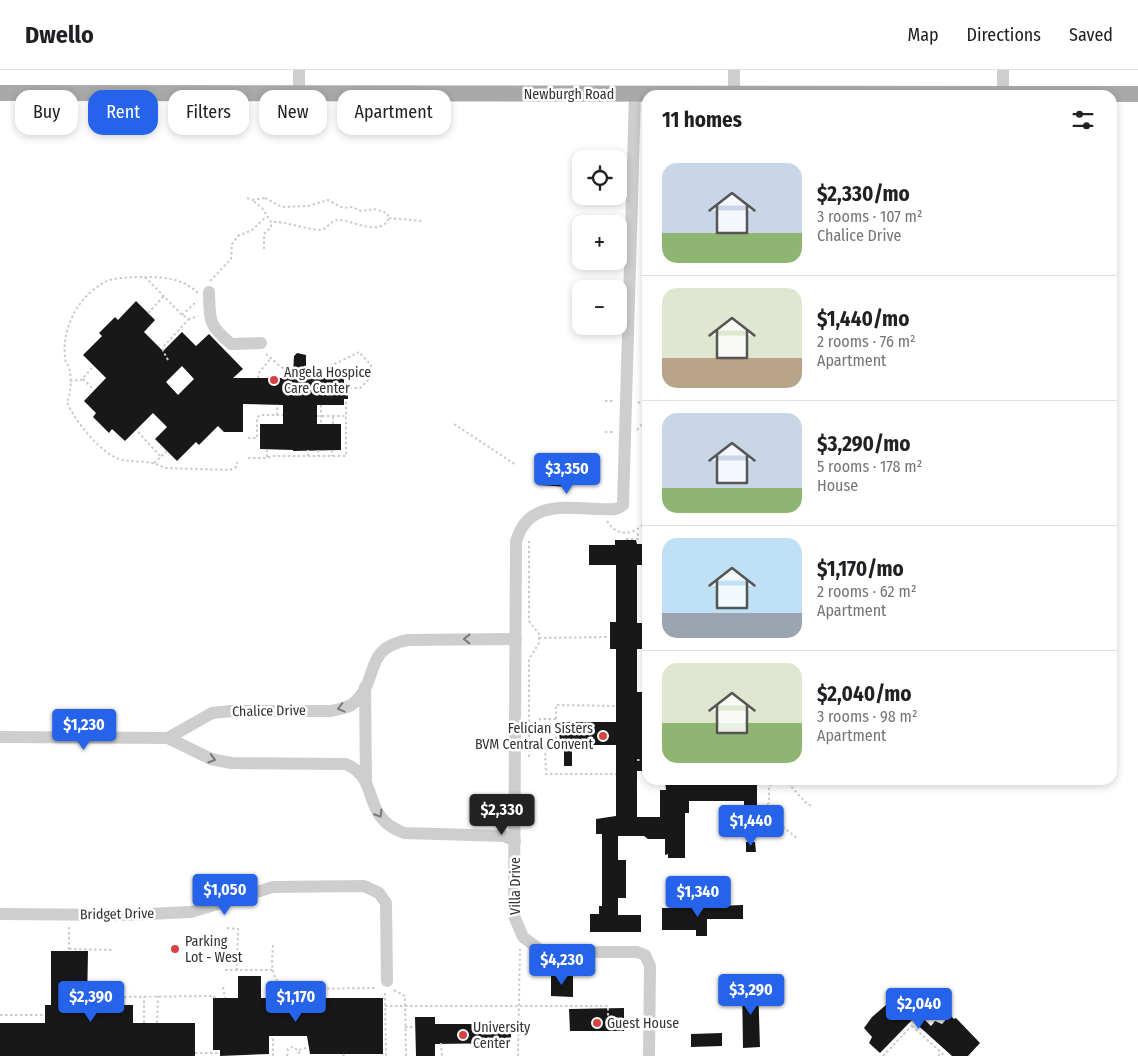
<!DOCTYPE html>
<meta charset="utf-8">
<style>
body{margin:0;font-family:"Fira Sans Condensed",sans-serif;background:#f6f6f6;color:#202124;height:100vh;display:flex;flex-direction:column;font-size:19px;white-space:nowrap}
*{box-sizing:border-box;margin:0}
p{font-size:16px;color:#757577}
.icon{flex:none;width:28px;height:28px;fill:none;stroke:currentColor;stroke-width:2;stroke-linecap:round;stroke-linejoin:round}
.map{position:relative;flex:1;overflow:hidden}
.sheet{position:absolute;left:642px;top:20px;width:475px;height:695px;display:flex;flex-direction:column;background:#fff;border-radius:15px;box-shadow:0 2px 8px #0003}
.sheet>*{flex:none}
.top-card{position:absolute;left:15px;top:20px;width:475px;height:45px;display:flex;gap:10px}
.tools{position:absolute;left:572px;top:80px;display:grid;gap:10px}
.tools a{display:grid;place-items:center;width:55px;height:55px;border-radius:10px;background:#fff;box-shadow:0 2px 8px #0003;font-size:25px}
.price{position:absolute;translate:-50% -42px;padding:0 11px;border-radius:5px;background:#2563eb;color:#fff;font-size:16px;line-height:32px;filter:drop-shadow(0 1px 2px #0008)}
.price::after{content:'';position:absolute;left:50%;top:30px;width:15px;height:11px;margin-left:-8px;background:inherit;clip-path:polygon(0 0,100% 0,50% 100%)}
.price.active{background:#222;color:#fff}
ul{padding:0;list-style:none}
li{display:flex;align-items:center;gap:15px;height:125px;padding:0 20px}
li+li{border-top:1px solid #e0e0e0}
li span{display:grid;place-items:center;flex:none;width:140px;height:100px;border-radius:15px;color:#555}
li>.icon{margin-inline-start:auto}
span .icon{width:60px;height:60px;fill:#fffc;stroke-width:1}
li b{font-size:21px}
h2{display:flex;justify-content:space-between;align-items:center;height:60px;padding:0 20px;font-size:21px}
.tag{padding:0 18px;border-radius:15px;background:#fff;box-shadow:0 2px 8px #0003;font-size:18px;line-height:45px}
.tag.active{background:#2563eb;color:#fff}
header{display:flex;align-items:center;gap:30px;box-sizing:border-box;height:70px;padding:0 25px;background:#fff;border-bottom:1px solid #e0e0e0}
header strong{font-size:24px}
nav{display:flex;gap:28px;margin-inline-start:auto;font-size:18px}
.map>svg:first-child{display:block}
</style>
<header>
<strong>Dwello</strong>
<nav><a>Map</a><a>Directions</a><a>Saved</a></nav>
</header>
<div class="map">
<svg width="1138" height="986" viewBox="0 0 1138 986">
<rect width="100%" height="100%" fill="#fff"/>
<!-- building -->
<g fill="#181818" fill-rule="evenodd">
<path d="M136,231L155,250L144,262L163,281L182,262L196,276L209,264L243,299L233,308H284V306H289V304H293L294,286L297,283L306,285V304L315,306V308H344V314H348V329H344V335H317V354H341V380L293,381V380L260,379V354H283V335L243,334V362H224L218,356L199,375L196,372L177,391L155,369L167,357L153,343L125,371L112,359L109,363L93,347L96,343L84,331L106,308L83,285L102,266L99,263L115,247L118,250ZM182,296L194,309L178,325L166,312Z"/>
<polygon points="538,406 568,408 568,417 538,415"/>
<polygon points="615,470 636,470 637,474 648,474 648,495 637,495 637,553 642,553 643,570 642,579 637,579 637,622 646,622 646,648 648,648 648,701 637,701 637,747 660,747 660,720 666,720 665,710 757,710 757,754 744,754 744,731 689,731 689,743 685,743 685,788 668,788 668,784 665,785 665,769 648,769 644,766 618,766 618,790 626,790 626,828 618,828 618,845 641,845 641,862 590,862 590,844 599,844 599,836 602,836 602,764 596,764 596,749 616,746 616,675 572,675 572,696 564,696 564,675 561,675 558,659 560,659 561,652 616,652 616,579 610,579 610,552 616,552 616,495 589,495 589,475 615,475"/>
<polygon points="746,772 755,772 756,782 746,782"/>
<polygon points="743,835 743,849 707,849 707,866 696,866 696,860 662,860 662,838 715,838 715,836"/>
<polygon points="51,881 88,881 87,935 107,935 107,931 123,931 123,935 133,935 133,953 195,953 195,986 0,986 0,953 45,953 45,935 51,935"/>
<polygon points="238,906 261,906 261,928 383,928 383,984 310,984 307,966 269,966 269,984 220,986 220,980 213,980 213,928 238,928"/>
<polygon points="551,906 573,906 573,927 551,926"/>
<polygon points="758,914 760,977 743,978 742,915"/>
<polygon points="893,929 901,937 908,933 931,956 935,951 942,954 950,945 954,949 956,948 980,973 968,986 952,986 912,950 880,983 869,973 872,967 864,958 872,947"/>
<polygon points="624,938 624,961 570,961 569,939"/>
<polygon points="415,947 435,947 435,954 511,954 511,973 435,974 435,986 416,986"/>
<polygon points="722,963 722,976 691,977 691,964"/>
</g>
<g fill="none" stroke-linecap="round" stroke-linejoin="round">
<!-- path -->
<g stroke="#cbcbcb" stroke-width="2" stroke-dasharray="2.5 2.5" stroke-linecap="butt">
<polyline points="247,128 252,130"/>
<path d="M265,128L282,137L308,136L328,130L343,138L352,137L361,141L374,139L387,143L389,148C381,167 353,151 340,150C331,149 327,160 320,160C303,159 286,151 271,152L262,138L252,130Z"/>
<polyline points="389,148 422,151"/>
<polyline points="264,179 264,164 271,157 271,152"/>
<polyline points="145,207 182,245 189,249 198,246"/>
<polyline points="210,211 231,189 232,174 238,166 252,160 266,147"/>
<path d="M198,223C180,206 160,207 137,207C125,208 110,207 100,215C76,230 62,260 65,288C65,292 68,294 69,298C72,308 71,323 67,332C74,350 103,387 123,390C137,393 151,389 164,398L230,400L236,397L237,392"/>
<polyline points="148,243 164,226"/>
<polyline points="182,245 197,231"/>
<path d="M266,284C271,288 276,293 281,297C306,311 337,293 359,282L371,295L368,310L360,318H350"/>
<polyline points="168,290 163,281 164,276 189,249"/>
<polyline points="258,308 258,304 271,288"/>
<polyline points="83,309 94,320"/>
<polyline points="70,311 81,310 94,296"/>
<polyline points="605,331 614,331"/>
<polyline points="638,332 648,337"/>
<polyline points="321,335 321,354"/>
<polyline points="277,345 277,335"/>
<polyline points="317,346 346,346"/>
<polyline points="333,354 333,346"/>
<polyline points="454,354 516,395"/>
<polyline points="637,360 648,348"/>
<polyline points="138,362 161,387"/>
<polyline points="605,362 614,362"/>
<polyline points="248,368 257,368 257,348 260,345 283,345"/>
<polyline points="318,380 318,386"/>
<polyline points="332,380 332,386"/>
<polyline points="308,386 308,380"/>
<polyline points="267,387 267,379"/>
<polyline points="248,388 265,388 273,386 346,386 346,331"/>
<polyline points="154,393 167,381"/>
<path d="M607,451C617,468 635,465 645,452"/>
<polyline points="626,469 638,469 638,461"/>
<polyline points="642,559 648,559"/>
<polyline points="539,568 608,567"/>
<polyline points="642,574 648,574"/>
<polyline points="646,642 648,642"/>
<path d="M556,649H540V678H556C556,664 556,649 556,635L616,636"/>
<polyline points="529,664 558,664"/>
<polyline points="545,678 546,704 616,704"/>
<polyline points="529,687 529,589 539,573 539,564 529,551 529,471"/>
<polyline points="637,690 648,690"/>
<polyline points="775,710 769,717 769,733 760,738 798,769"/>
<polyline points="788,713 807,734 812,736"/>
<polyline points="69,857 69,881"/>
<polyline points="227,858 238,859 237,900"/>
<path d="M273,875C272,893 269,908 286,919L377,918"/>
<polyline points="69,879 112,880"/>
<polyline points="225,900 272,900"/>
<polyline points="223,917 225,928"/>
<polyline points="394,920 405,926 406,986"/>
<polyline points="385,923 386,986"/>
<polyline points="114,927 214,926 215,928"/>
<polyline points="385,936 608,936 608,946"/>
<polyline points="0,945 45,945"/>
<polyline points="144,953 144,927"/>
<polyline points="157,953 158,926"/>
<polyline points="912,956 945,986"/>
<polyline points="405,957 415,957"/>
<polyline points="441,973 442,986"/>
<polyline points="299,980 309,977"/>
<polyline points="195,983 220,983"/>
<polyline points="343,984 344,986"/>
<polyline points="273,986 273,966"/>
<polyline points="287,986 288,979 292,977 299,981 299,986"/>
<polyline points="518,986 520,879"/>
<polyline points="883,986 917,950"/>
<polyline points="938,986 941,982"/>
</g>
<!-- minor -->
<g stroke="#cecece" stroke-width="12">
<polyline points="1003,0 1003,24"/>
<polyline points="299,24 299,0"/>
<path d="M635,24L623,435C616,441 610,439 601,439C566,438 527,430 516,472L514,846L523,867L543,882H637L645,885L650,896L649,986"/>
<polyline points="734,24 734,0"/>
<path d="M209,222C210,252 208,254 231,274L261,273"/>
<polyline points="365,617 366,712"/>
<path d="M0,667L168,668L211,689L231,693L346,694C382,710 359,746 404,763L504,766L515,771"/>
<path d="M168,668L212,643L231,641H331C340,639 350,638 356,631C380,607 363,578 408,570L516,569"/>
<polyline points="0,844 125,845 191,842 273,817 364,816 379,823 386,833 387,911"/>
</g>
<!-- major -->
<polyline stroke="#a9a9a9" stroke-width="16" points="0,23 1138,24"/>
</g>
<!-- one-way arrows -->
<defs><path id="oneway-chevron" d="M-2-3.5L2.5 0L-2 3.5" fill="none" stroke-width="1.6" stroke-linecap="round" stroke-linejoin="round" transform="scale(1.25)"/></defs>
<g stroke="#787878">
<use href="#oneway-chevron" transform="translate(467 569) rotate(180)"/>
<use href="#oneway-chevron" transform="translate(341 638) rotate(166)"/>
<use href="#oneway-chevron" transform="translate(212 689) rotate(16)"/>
<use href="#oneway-chevron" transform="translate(379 744) rotate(58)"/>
</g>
<!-- markers -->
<g fill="#d94244" stroke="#fff" stroke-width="2">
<circle cx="274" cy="310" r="5"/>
<circle cx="603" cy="666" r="5"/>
<circle cx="175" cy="879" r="5"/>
<circle cx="597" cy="953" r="5"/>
<circle cx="463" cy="965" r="5"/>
</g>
<g text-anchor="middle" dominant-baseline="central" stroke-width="5" stroke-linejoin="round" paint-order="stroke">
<!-- street labels -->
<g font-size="14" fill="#313131" stroke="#fff">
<text x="569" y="24">Newburgh Road</text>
<text transform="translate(269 641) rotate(-1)">Chalice Drive</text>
<text transform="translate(515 816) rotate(-90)">Villa Drive</text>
<text transform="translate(117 844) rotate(-1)">Bridget Drive</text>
</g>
<!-- poi labels -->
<g font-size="14" fill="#313131" stroke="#fff" text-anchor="start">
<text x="284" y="302">Angela Hospice<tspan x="284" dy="16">Care Center</tspan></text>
<text x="593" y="658" text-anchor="end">Felician Sisters<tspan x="593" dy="16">BVM Central Convent</tspan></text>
<text x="185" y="871">Parking<tspan x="185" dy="16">Lot - West</tspan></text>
<text x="607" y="953">Guest House</text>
<text x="473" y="957">University<tspan x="473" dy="16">Center</tspan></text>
</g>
</g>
</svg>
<div class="tools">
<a><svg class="icon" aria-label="locate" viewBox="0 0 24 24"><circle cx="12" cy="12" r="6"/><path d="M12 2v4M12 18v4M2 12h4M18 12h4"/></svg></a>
<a>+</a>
<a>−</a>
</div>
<b class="price" style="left:567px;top:425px">$3,350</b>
<b class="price" style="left:84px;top:681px">$1,230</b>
<b class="price active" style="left:502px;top:766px">$2,330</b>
<b class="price" style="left:751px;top:777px">$1,440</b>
<b class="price" style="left:225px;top:846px">$1,050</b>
<b class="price" style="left:698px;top:848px">$1,340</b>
<b class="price" style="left:562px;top:916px">$4,230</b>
<b class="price" style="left:751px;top:946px">$3,290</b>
<b class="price" style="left:91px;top:953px">$2,390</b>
<b class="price" style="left:296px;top:953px">$1,170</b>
<b class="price" style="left:919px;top:960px">$2,040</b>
<div class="top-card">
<a class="tag">Buy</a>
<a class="tag active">Rent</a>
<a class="tag">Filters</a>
<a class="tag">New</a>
<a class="tag">Apartment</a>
</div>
<section class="sheet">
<h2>11 homes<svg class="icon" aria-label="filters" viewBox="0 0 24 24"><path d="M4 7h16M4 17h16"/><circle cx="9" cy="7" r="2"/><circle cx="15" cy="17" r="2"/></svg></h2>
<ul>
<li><span style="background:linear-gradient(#c9d6e8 70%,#8fb573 0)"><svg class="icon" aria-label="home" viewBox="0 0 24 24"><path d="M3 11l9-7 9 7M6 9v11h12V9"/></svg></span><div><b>$2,330/mo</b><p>3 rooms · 107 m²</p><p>Chalice Drive</p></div></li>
<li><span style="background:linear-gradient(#dfe7d0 70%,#b9a48a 0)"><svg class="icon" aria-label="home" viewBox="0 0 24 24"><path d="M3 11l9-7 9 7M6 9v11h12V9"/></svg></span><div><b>$1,440/mo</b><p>2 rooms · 76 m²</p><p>Apartment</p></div></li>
<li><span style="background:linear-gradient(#c9d6e8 75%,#8fb573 0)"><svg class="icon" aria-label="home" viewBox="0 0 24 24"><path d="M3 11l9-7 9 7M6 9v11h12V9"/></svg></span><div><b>$3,290/mo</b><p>5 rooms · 178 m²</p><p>House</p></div></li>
<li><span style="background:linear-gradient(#bfe0f5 75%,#9aa5b1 0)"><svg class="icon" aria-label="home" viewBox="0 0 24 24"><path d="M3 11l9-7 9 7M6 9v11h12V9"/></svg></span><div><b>$1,170/mo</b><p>2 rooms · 62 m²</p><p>Apartment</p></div></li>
<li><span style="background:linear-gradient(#dfe7d0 60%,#8fb573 0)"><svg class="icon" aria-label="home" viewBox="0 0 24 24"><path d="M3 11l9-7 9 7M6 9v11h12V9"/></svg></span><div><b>$2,040/mo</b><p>3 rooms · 98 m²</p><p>Apartment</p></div></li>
</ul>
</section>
</div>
